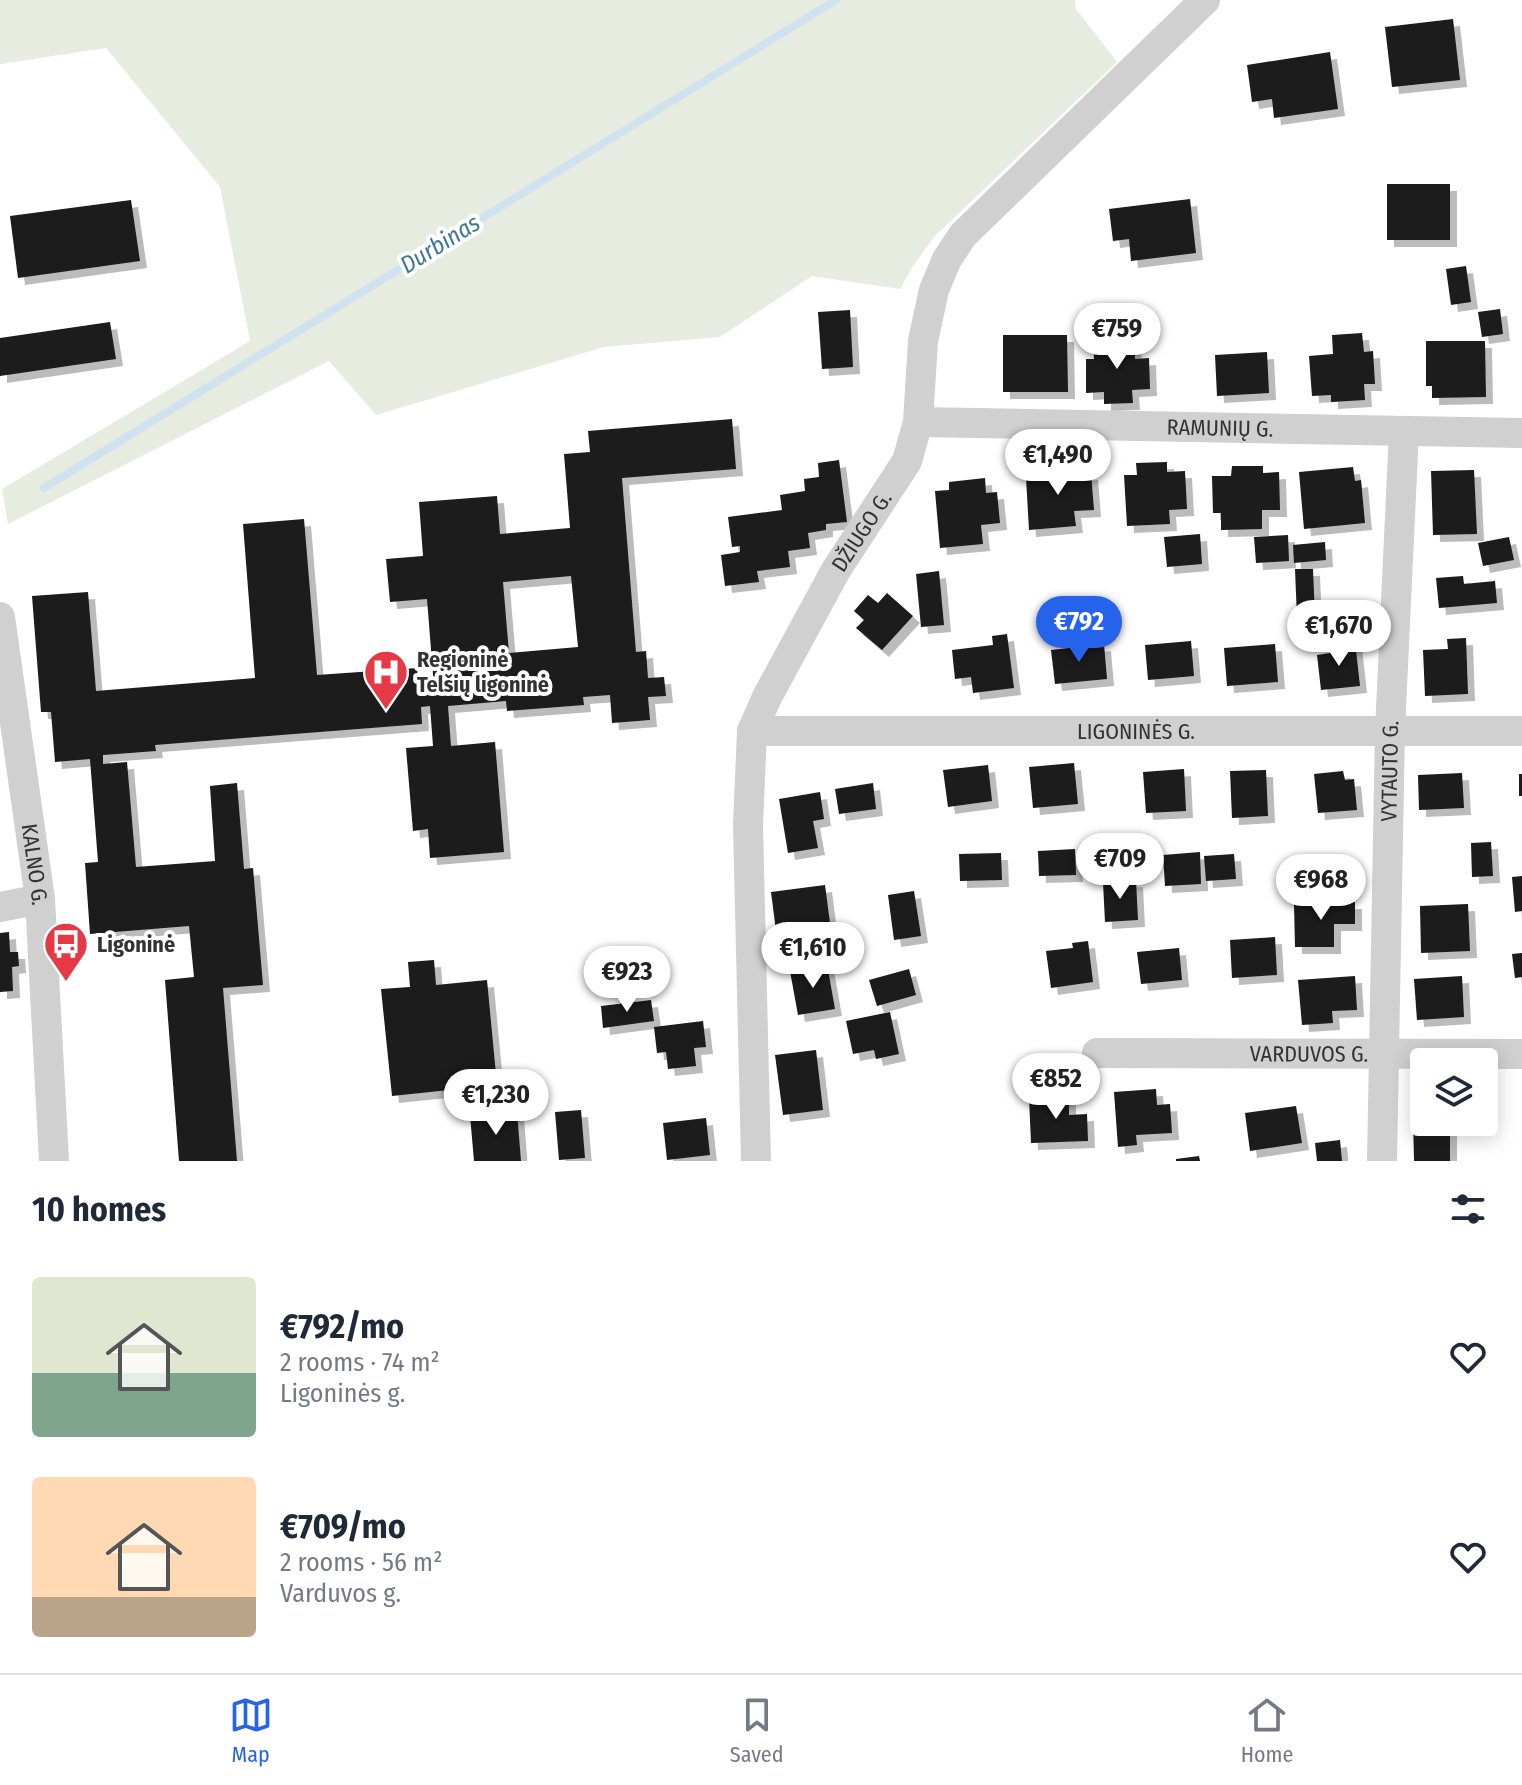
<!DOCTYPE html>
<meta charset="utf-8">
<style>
body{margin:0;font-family:"Fira Sans Condensed",sans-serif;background:#f6f6f7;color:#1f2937;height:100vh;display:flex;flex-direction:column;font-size:30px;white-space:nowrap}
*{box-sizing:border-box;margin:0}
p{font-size:26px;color:#747a83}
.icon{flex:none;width:44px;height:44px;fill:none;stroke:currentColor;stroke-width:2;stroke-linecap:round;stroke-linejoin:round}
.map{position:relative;height:1161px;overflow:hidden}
.panel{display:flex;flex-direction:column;background:#fff;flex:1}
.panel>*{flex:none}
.buttons{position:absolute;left:1410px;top:1048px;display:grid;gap:16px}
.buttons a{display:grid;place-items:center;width:88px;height:88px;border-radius:8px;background:#fff;box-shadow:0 4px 20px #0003;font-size:40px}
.price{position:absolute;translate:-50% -68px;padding:0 18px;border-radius:28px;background:#fff;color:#222;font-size:26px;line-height:52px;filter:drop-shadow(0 2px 4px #0008)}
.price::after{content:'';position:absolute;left:50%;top:48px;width:24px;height:18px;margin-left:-12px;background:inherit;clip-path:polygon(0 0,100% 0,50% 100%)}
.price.current{background:#2563eb;color:#fff}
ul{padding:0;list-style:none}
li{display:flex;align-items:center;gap:24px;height:200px;padding:0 32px}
li span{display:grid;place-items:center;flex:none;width:224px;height:160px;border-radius:8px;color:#555}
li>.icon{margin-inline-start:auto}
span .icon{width:96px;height:96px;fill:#fffc;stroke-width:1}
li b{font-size:34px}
h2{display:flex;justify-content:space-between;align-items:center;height:96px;padding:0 32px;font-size:34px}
.dock{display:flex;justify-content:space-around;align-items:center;height:112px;border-top:2px solid #e0e1e3;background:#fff;font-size:22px;color:#747a83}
.dock a{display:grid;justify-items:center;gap:4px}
.dock .current{color:#2563eb}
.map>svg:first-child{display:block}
</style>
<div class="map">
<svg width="1522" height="1161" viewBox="0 0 1522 1161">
<defs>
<filter id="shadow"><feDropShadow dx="7" dy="7" stdDeviation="0" flood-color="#0004"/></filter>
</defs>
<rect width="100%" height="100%" fill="#fff"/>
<!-- green -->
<polygon fill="#e6ecdf" points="0,0 1075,0 1076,9 1117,62 934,237 913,266 900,289 812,276 720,337 604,347 376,415 329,361 8,524 2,489 250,341 220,187 106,48 0,64"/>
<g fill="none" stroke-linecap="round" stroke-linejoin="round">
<!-- stream -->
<polyline stroke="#cfe2ee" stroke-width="8" points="44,488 836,0"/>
</g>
<!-- building -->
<g fill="#1a1a1a" fill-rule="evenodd" filter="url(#shadow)">
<polygon points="1453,19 1460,80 1392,87 1385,27"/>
<polygon points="1330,52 1338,109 1274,118 1272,99 1252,102 1247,65"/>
<rect x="1387" y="184" width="63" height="56"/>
<polygon points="1190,199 1196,253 1131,261 1129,239 1113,241 1109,209"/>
<polygon points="131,200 140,261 18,278 10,216"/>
<polygon points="1466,266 1471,302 1451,305 1446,269"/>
<polygon points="1500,309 1503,334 1482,337 1478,312"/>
<polygon points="850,310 853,367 822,369 818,312"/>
<polygon points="110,322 116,359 0,376 0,338"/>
<polygon points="1362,333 1364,352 1373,351 1375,384 1364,384 1365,400 1331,402 1331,395 1312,396 1309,356 1333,354 1332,335"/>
<polygon points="1003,335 1067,335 1068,392 1003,392"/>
<polygon points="1134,338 1135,359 1149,358 1150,389 1132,390 1133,403 1104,404 1104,392 1086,393 1086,359 1094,359 1093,339"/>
<polygon points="1426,341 1485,341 1486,397 1432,398 1432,386 1426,386"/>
<polygon points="1267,352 1269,393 1217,396 1215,355"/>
<path d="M732,419L736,469L622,478L636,652L646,651L648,678L664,677L666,696L648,697L650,720L612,723L610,695L583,697L584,705L507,711L506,701L448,706L451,746L495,742L504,852L430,858L428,829L413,831L406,748L433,746L430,706L421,707L422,724L155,745L156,751L103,755V764L127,762L136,867L215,861L210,786L237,783L244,869L253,868L263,985L223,988L237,1161H179L165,980L194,977L189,926L90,934L85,863L98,862L90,759L55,762L51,712H41L32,596L88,592L96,691L255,678L243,524L304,519L317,675L417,668L419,689L434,687L427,599L390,602L386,559L423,556L419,502L497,496L500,534L570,528L564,454L590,452L588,431ZM571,576L578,647L509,653L503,582Z"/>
<polygon points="839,460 847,522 826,524 826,530 808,533 810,548 788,551 790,567 757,571 759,582 725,586 721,555 740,552 740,546 732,547 728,517 782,510 780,495 805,491 804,479 819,477 818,463"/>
<polygon points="1167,462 1167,472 1185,471 1187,509 1169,510 1170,524 1127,526 1124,475 1137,475 1136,463"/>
<polygon points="1072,464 1073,475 1091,473 1094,510 1074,511 1076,526 1029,530 1026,478 1039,477 1038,466"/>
<polygon points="1232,466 1263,466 1263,473 1279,472 1280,510 1262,510 1262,529 1221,530 1221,513 1213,513 1212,476 1231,476"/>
<polygon points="1353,467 1355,481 1361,480 1365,523 1304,529 1299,472"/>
<polygon points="1474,470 1477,534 1433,535 1431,471"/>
<polygon points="985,478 986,493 997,492 1000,523 981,525 983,544 940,548 935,491 949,490 949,482"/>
<polygon points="1200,534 1202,564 1167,567 1164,537"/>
<polygon points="1288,535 1289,561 1256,563 1254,537"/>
<polygon points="1509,537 1514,560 1483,566 1478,543"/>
<polygon points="1325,542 1326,560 1294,563 1293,545"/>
<polygon points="1295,569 1313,569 1315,617 1297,618"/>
<polygon points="939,571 944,625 921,627 916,574"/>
<polygon points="1463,576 1464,584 1495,581 1497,603 1439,608 1436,578"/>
<polygon points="887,593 913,616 882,650 856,628 864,620 854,611 868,595 878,603"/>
<polygon points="1007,634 1014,688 973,693 971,677 955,679 952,650 993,645 992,636"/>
<polygon points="1466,638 1468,694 1425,696 1423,650 1448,649 1447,639"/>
<polygon points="1191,641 1194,676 1148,680 1145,645"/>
<polygon points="1355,641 1360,686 1321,690 1317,655 1343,651 1342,643"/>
<polygon points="1104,644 1107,679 1055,684 1051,650"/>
<polygon points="1275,644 1278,682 1227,686 1224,648"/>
<polygon points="1074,763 1078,804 1033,808 1029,767"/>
<polygon points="988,765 992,801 948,807 943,770"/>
<polygon points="1184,769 1186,811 1146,813 1143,772"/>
<polygon points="1266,770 1268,816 1232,818 1230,771"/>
<polygon points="1343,771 1345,780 1354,779 1357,810 1318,813 1314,774"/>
<polygon points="1462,773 1464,808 1419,810 1418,775"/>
<rect x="1519" y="774" width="3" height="22"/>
<polygon points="873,783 876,809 839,814 835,789"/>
<polygon points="820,792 824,819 813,821 818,848 788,853 779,799"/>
<polygon points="1491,842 1493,876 1472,877 1471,843"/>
<polygon points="1075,849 1076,875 1039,876 1038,851"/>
<polygon points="1200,852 1201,884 1165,886 1163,855"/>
<polygon points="1001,853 1002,880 960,881 959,854"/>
<polygon points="1234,854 1236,879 1206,881 1204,856"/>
<polygon points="1323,861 1325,882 1293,886 1291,864"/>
<polygon points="1522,876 1522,911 1515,912 1512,877"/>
<polygon points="1136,880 1138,920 1105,922 1103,882"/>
<polygon points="825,885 832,938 778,946 771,892"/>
<polygon points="914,891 921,936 894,940 888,895"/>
<polygon points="1355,902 1355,924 1334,924 1334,947 1295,947 1294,903"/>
<polygon points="1468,904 1470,951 1421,953 1420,906"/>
<polygon points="9,932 10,952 18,952 19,966 12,967 13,991 0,992 0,933"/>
<polygon points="1275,937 1277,975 1232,978 1230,940"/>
<polygon points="1088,941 1093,982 1051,988 1046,951 1073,948 1072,943"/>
<polygon points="1179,948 1182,980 1141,984 1137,952"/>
<polygon points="1522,953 1522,977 1515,978 1512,954"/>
<polygon points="434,960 436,985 487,980 497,1085 392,1096 381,989 410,987 408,962"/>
<polygon points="827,964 835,1009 798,1015 790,971"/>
<polygon points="909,969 916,995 877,1006 869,980"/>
<polygon points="1355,976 1357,1010 1332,1011 1333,1023 1302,1025 1298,980"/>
<polygon points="1462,976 1464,1017 1417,1020 1414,979"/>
<polygon points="651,1000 654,1021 603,1028 601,1006"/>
<polygon points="890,1012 899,1054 876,1059 874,1050 853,1054 846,1021"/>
<polygon points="703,1021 706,1047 694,1048 696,1066 668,1069 666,1052 657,1053 654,1027"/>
<polygon points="816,1050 823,1110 783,1115 775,1055"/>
<polygon points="1156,1089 1157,1105 1170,1104 1172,1133 1136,1135 1137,1145 1118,1147 1114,1092"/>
<polygon points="1069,1096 1069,1115 1087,1114 1088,1141 1031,1143 1029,1098"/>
<polygon points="1296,1106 1302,1143 1250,1151 1245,1113"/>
<polygon points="581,1110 585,1158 559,1160 555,1112"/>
<polygon points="517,1112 521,1161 474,1161 470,1115"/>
<polygon points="706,1118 710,1155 667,1160 663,1123"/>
<polygon points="1413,1118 1424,1118 1424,1122 1450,1122 1450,1161 1414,1161"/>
<polygon points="1340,1140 1342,1161 1317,1161 1315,1143"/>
<polygon points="1199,1156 1200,1161 1176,1161 1176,1159"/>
</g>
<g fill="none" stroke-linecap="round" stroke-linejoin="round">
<!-- minor -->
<g stroke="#d0d0d0" stroke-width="30">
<path id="s1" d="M918,422L1522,433"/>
<path id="s2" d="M0,617L40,899L54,1161"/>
<path id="s3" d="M752,731H1522"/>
<polyline points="0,907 40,899"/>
<path id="s4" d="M1097,1053L1522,1054"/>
<path id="s5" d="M756,1161L748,825L752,731L767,697L836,570L907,461L918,422L923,341L934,290L947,259L963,235L1205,0"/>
<path id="s6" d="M1382,1161L1390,730L1404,431"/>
</g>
</g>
<!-- icons -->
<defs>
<g id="hospital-pin" transform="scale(2.3)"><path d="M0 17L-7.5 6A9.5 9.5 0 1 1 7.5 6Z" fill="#e63946" stroke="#fff"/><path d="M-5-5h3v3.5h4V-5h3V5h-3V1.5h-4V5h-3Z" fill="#fff"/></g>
<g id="bus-pin" transform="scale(2.3)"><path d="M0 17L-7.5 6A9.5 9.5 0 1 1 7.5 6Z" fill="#e63946" stroke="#fff"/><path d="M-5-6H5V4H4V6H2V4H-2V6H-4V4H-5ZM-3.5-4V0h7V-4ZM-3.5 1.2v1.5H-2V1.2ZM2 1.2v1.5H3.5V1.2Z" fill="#fff"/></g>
</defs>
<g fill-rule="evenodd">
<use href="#hospital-pin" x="386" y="672"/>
<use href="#bus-pin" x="66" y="944"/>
</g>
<g text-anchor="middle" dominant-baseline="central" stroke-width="8" stroke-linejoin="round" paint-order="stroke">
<!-- street labels -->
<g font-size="22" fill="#333" stroke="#fff">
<text stroke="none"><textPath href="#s1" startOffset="302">RAMUNIŲ G.</textPath></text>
<text stroke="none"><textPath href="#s5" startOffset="658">DŽIUGO G.</textPath></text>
<text stroke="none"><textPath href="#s3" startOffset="384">LIGONINĖS G.</textPath></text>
<text stroke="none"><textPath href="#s6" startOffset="390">VYTAUTO G.</textPath></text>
<text stroke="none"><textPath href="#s2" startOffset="250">KALNO G.</textPath></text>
<text stroke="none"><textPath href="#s4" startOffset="212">VARDUVOS G.</textPath></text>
</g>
<!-- poi labels -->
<g font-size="22" font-weight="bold" fill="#333" stroke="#fff" text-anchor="start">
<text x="417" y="659">Regioninė<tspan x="417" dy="25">Telšių ligoninė</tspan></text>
<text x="97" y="944">Ligoninė</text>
</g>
<!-- water labels -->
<g font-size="24" font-style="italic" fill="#3f7597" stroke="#fff">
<text transform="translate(440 244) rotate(-32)">Durbinas</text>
</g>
</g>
</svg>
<div class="buttons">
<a><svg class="icon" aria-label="layers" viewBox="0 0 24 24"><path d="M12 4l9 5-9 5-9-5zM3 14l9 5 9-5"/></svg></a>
</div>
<b class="price" style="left:1117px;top:371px">€759</b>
<b class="price" style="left:1058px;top:497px">€1,490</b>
<b class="price current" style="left:1079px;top:664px">€792</b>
<b class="price" style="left:1339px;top:668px">€1,670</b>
<b class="price" style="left:1120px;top:901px">€709</b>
<b class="price" style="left:1321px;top:922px">€968</b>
<b class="price" style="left:813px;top:990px">€1,610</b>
<b class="price" style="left:627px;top:1014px">€923</b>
<b class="price" style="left:1056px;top:1121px">€852</b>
<b class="price" style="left:496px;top:1137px">€1,230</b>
</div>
<section class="panel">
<h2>10 homes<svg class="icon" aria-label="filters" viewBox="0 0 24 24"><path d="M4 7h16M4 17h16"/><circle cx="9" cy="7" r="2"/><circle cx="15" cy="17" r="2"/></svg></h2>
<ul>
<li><span style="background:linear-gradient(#dfe7d0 60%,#7fa58c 0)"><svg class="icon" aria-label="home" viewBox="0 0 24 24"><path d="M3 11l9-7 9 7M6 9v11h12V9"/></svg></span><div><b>€792/mo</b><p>2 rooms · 74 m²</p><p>Ligoninės g.</p></div><svg class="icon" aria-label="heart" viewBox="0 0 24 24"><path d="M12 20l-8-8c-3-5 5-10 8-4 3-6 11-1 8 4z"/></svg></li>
<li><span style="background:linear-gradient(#ffd9b3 75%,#b9a48a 0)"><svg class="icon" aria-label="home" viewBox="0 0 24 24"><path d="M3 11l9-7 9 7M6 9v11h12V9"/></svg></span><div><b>€709/mo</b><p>2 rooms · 56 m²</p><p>Varduvos g.</p></div><svg class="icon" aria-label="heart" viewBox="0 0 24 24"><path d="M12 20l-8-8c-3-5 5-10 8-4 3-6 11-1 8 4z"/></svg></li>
</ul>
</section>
<nav class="dock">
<a class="current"><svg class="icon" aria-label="map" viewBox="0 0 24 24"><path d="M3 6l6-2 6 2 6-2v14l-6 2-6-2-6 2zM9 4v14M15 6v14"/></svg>Map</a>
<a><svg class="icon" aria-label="saved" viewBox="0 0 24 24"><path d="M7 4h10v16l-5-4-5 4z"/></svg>Saved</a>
<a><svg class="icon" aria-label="home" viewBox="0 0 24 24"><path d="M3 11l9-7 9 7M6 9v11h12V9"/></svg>Home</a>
</nav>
